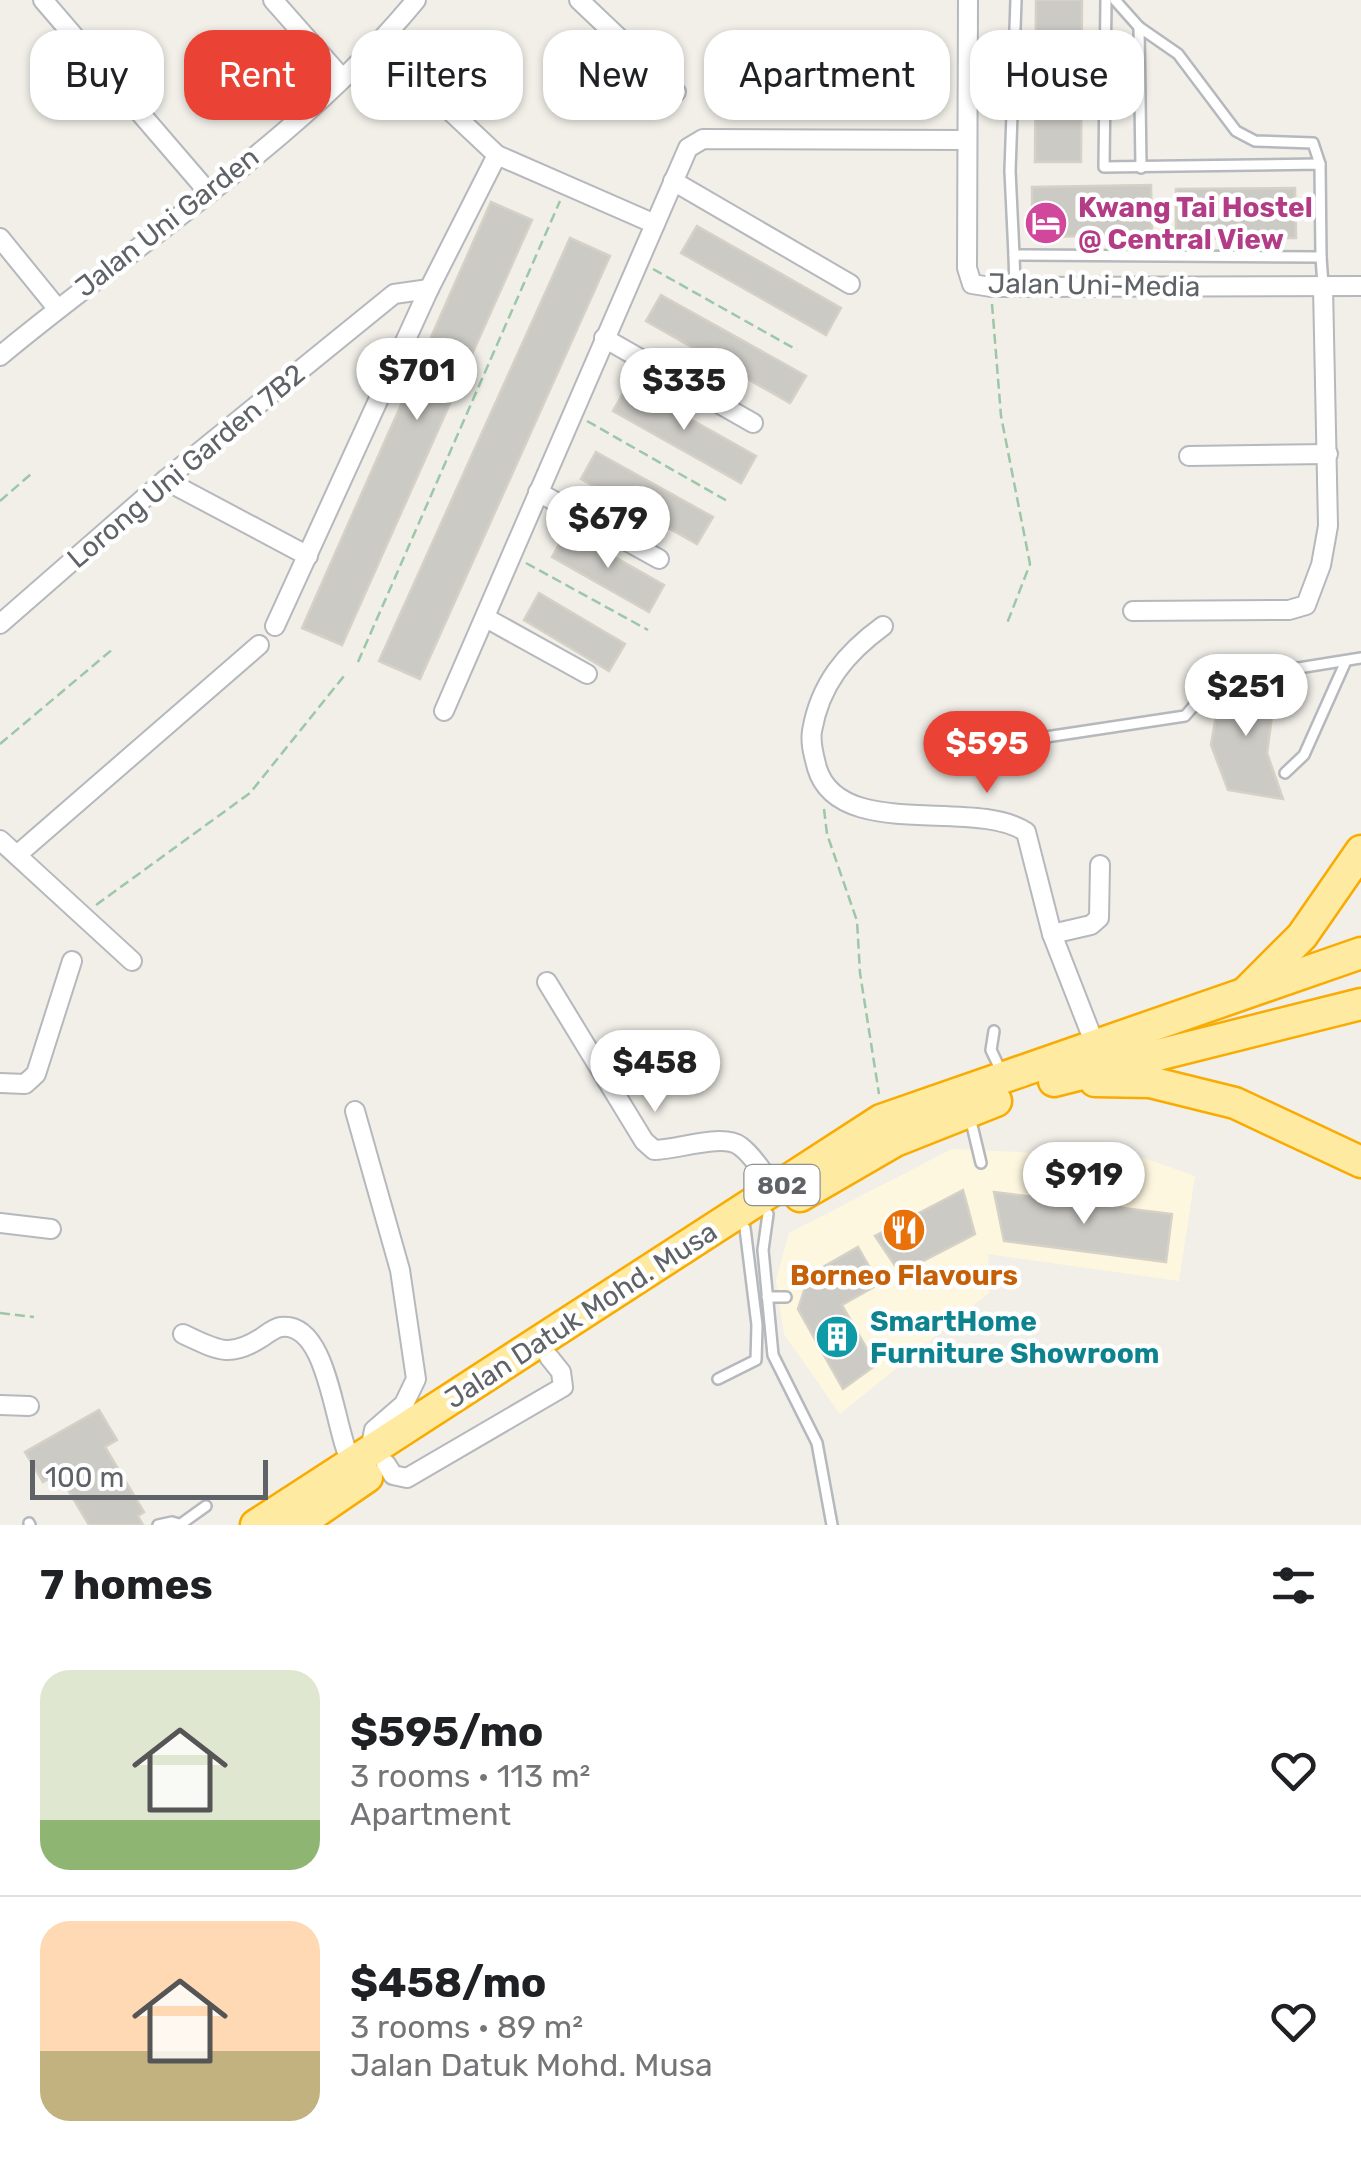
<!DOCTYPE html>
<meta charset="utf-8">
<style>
body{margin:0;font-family:Rubik,sans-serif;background:#f6f6f6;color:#202124;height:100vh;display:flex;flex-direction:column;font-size:38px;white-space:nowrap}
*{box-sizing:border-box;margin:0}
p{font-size:32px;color:#757577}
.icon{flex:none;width:55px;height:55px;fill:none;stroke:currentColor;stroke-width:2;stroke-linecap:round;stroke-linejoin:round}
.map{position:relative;height:1525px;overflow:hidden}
.sheet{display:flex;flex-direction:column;background:#fff;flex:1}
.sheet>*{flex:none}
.hud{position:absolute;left:30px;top:30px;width:1302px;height:90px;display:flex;gap:20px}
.scale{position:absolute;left:30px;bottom:25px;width:238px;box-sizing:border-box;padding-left:10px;border:5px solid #5f6368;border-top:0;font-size:28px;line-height:35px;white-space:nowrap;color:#5f6368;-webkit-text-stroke:8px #fff;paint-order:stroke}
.price{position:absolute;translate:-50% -85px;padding:0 22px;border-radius:35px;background:#fff;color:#222;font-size:32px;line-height:65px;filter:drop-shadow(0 2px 5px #0008)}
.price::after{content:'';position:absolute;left:50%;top:60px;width:30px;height:22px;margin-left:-15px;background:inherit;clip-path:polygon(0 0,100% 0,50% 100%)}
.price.current{background:#ea4335;color:#fff}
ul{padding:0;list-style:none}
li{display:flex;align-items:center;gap:30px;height:250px;padding:0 40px}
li+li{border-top:2px solid #e0e0e0}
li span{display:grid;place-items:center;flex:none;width:280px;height:200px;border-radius:30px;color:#555}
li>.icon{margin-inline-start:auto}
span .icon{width:120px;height:120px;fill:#fffc;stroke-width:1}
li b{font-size:42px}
h2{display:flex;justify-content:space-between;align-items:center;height:120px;padding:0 40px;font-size:42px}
.chip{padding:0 35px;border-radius:30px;background:#fff;box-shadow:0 2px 8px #0004;font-size:35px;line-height:90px}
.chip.current{background:#ea4335;color:#fff}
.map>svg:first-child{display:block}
</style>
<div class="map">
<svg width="1361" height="1525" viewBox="0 0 1361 1525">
<rect width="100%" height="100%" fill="#f1efe8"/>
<!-- commercial -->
<polygon fill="#fef7e0" points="952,1149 1144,1158 1195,1176 1179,1281 988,1254 990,1292 840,1414 784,1334 776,1280 789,1233"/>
<!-- building -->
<g fill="#cccac5" stroke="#d6d1c6" stroke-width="2.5">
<polygon points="1036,0 1082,0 1081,162 1035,162"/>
<polygon points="1151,185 1152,235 1032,237 1032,187"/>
<polygon points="1295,188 1296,238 1176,239 1176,189"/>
<polygon points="491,202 532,220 342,645 302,628"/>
<polygon points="697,226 841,308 826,335 681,253"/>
<polygon points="570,238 610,256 420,679 379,661"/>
<polygon points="661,295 806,376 790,403 646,321"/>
<polygon points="628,384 756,456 741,483 613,411"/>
<polygon points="596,452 713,517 697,544 581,479"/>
<polygon points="567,530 664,585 649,612 552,557"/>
<polygon points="539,593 625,644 609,671 524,620"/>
<polygon points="1247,682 1276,687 1267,753 1283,799 1228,790 1211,745 1221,687"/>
<polygon points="963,1190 975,1234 900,1273 875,1236"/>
<polygon points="994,1192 1172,1214 1166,1262 1004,1241"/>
<polygon points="858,1247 879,1284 842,1305 876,1365 843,1389 798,1309 809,1275"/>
<polygon points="99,1410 117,1440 105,1447 144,1512 138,1516 143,1525 89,1525 58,1473 43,1482 25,1452"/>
</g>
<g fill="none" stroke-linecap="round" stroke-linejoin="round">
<!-- service casing -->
<g stroke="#b5b8bc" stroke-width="14">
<g id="service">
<polyline points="1106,0 1104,167 1320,164 1321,257"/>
<polyline points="1115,0 1139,27 1141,168"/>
<polyline points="1139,27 1178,54 1236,131 1255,141 1313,143 1320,164"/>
<polyline points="1014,255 1010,171 1016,0"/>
<polyline points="1015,287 1014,255 1023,255 1321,257 1323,285"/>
<polyline points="1046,737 1185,716 1220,676 1280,671 1361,658"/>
<polyline points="1285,773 1304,755 1346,661"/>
<polyline points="994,1031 991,1050 1001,1071"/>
<polyline points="970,1117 981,1163"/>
<polyline points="768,1214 763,1250 773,1355 817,1443 832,1525"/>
<polyline points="767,1297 786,1297"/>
<polyline points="718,1379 756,1360 757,1325 745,1228"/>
<polyline points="29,1523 30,1525"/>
<polyline points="181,1524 206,1506"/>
<polyline points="158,1525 172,1522 182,1525"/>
</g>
</g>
<!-- minor casing -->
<g stroke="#b5b8bc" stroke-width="22">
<g id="minor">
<polyline points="43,0 209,193"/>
<polyline points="273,0 342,78"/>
<polyline points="579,0 676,92"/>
<polyline points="968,0 967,268 972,284 991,287 1361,286"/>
<polyline points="379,44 497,155 655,224"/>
<polyline points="673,181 850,284"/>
<polyline points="0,238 57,308"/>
<polyline points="604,338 753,423"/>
<path d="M0,356C138,241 301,140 416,0"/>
<polyline points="1189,456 1328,454"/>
<polyline points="165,480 308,556"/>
<polyline points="538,492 659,559"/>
<polyline points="1133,611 1289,610 1306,605 1321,565 1328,526 1323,287"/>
<polyline points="486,618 587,674"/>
<polyline points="0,624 165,480 394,294 429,289"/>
<polyline points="275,626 429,289 497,155"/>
<path d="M883,626C846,653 820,684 812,731C810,744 814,756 817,768C839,842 974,797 1026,832L1052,934L1096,1047"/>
<polyline points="444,711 688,148 703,139 966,140"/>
<polyline points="0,840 132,961"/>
<polyline points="17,855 259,645"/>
<polyline points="1052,934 1091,925 1099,918 1100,865"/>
<path d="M547,982L644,1141L654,1150C676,1150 723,1133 740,1146C754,1156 765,1176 776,1189"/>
<polyline points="0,1083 25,1084 36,1074 72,961"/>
<polyline points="355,1111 400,1270 416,1379 404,1404 374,1430 372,1440 377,1448"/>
<polyline points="0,1223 51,1229"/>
<path d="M183,1334C216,1349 228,1359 261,1338C267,1334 274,1328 281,1327C330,1321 334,1435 352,1463"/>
<polyline points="0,1405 29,1406"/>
<polyline points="386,1464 393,1475 407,1478 563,1387 561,1372 549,1357"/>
</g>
</g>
<!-- trunk casing -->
<g stroke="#f9ab00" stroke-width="35">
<g id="trunk">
<polyline points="1247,991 1302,936 1361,851"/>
<polyline points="1054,1081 1361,1004"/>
<polyline points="1095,1081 1150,1082 1235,1103 1361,1162"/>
<polyline points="800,1196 895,1141 996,1101"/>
<polyline points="256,1525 881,1120 1361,953"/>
<polyline points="297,1525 367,1477"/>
</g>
</g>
<!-- path -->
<g stroke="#9cc7a9" stroke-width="2.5" stroke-dasharray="10 5" stroke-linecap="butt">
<polyline points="653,269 797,350"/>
<polyline points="992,304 1001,416 1030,564 1006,626"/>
<polyline points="587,421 729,502"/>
<polyline points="0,501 31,474"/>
<polyline points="526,563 648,630"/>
<polyline points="358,662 560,201"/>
<polyline points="0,744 114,648"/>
<polyline points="824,809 827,834 857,921 860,973 879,1094"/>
<polyline points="96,905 250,793 344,676"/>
<polyline points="0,1313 34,1317"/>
</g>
<!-- service -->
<use href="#service" stroke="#fff" stroke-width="9"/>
<!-- minor -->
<use href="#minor" stroke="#fff" stroke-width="18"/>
<!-- trunk -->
<use href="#trunk" stroke="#feeaa1" stroke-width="30"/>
</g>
<!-- icons -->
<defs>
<g id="hotel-disc" transform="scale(2.25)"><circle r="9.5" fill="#d1479c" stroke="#fff"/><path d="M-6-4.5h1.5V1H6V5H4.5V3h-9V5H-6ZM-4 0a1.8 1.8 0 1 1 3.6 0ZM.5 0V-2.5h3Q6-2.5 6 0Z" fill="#fff"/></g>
<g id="restaurant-disc" transform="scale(2.25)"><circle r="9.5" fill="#e8710a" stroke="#fff"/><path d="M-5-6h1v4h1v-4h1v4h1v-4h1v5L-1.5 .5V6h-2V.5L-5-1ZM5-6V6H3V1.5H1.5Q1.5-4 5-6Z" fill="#fff"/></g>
<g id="building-disc" transform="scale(2.25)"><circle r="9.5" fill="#0f9aa8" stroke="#fff"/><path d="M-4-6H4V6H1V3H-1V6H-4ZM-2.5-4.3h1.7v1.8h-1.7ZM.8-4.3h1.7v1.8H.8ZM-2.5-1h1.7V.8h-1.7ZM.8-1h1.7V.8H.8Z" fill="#fff"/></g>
</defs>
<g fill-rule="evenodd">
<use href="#hotel-disc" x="1046" y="223"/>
<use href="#restaurant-disc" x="904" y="1230"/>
<use href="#building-disc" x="837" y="1337"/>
</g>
<g text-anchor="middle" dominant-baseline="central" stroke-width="9" stroke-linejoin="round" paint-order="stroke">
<!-- shield labels -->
<rect fill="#fff" stroke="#8f9295" stroke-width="2.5" x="744.5" y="1165" width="75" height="40" rx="8"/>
<g font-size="25" font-weight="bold" fill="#5f6368">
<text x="782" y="1185">802</text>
</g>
<!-- hotel labels -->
<g font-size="28" font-weight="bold" fill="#b23c85" stroke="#fff" text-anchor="start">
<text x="1078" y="207">Kwang Tai Hostel<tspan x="1078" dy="32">@ Central View</tspan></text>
</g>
<!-- street labels -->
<g font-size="28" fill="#5f6368" stroke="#fff">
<text transform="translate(167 222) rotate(-38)">Jalan Uni Garden</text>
<text transform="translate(1094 285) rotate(1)">Jalan Uni-Media</text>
<text transform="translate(186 466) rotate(-40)">Lorong Uni Garden 7B2</text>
<text transform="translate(581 1315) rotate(-33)">Jalan Datuk Mohd. Musa</text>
</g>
<!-- food labels -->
<g font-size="28" font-weight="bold" fill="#c56008" stroke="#fff">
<text x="904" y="1275">Borneo Flavours</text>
</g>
<!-- culture labels -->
<g font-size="28" font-weight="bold" fill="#0d838f" stroke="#fff" text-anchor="start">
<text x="870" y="1321">SmartHome<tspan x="870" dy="32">Furniture Showroom</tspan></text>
</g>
</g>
</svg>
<div class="scale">100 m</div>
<b class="price" style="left:417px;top:423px">$701</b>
<b class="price" style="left:684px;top:433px">$335</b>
<b class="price" style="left:608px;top:571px">$679</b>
<b class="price" style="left:1246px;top:739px">$251</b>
<b class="price current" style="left:987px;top:796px">$595</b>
<b class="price" style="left:655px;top:1115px">$458</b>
<b class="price" style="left:1084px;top:1227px">$919</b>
<div class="hud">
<a class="chip">Buy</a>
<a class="chip current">Rent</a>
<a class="chip">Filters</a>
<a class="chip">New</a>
<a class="chip">Apartment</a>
<a class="chip">House</a>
</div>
</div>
<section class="sheet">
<h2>7 homes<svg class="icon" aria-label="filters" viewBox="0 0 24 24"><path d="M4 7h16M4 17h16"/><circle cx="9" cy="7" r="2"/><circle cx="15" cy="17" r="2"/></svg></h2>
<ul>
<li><span style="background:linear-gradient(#dfe7d0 75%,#8fb573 0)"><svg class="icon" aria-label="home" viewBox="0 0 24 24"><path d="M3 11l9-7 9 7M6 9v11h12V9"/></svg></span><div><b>$595/mo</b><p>3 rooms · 113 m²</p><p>Apartment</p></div><svg class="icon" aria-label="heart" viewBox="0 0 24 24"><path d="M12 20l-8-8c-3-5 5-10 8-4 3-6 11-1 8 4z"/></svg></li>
<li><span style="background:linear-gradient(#ffd9b3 65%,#c2b280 0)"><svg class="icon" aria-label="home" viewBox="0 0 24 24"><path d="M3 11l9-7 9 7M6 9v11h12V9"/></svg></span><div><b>$458/mo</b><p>3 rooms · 89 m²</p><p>Jalan Datuk Mohd. Musa</p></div><svg class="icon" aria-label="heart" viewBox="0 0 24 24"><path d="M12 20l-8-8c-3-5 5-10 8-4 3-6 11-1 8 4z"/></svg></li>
</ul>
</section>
